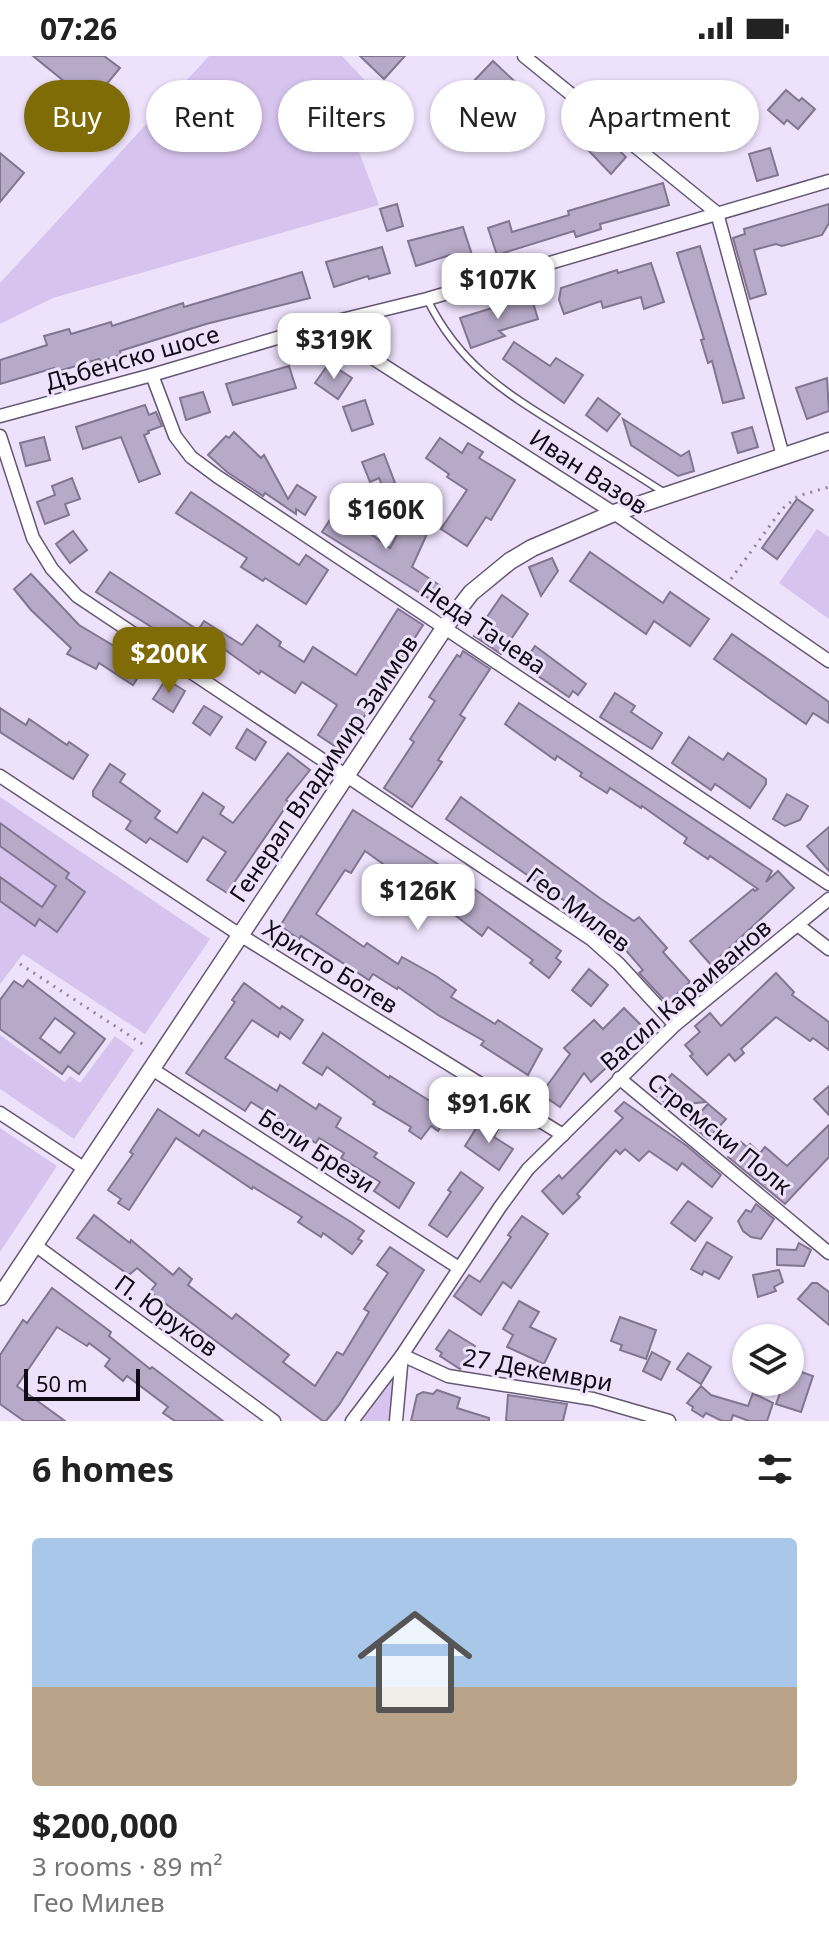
<!DOCTYPE html>
<meta charset="utf-8">
<style>
body{margin:0;font-family:"Noto Sans",sans-serif;background:#f6f6f6;color:#222;height:100vh;display:flex;flex-direction:column;font-size:30px;white-space:nowrap}
*{box-sizing:border-box;margin:0}
p{font-size:26px;color:#767676}
.icon{flex:none;width:44px;height:44px;fill:none;stroke:currentColor;stroke-width:2;stroke-linecap:round;stroke-linejoin:round}
.map{position:relative;height:1365px;overflow:hidden}
.drawer{display:flex;flex-direction:column;background:#fff;flex:1}
.drawer>*{flex:none}
.guide{position:absolute;left:24px;top:24px;width:782px;height:72px;display:flex;gap:16px}
.fabs{position:absolute;left:732px;top:1268px;display:grid;gap:16px}
.fabs a{display:grid;place-items:center;width:72px;height:72px;border-radius:50%;background:#fff;box-shadow:0 2px 6px #0004;font-size:40px}
.scale{position:absolute;left:24px;bottom:20px;width:116px;box-sizing:border-box;padding-left:8px;border:4px solid #100b15;border-top:0;font-size:22px;line-height:28px;white-space:nowrap;color:#100b15;-webkit-text-stroke:6px #ede1fb;paint-order:stroke}
.price{position:absolute;translate:-50% -68px;padding:0 18px;border-radius:16px;background:#fff;color:#222;font-size:26px;line-height:52px;filter:drop-shadow(0 2px 4px #0008)}
.price::after{content:'';position:absolute;left:50%;top:48px;width:24px;height:18px;margin-left:-12px;background:inherit;clip-path:polygon(0 0,100% 0,50% 100%)}
.price.current{background:#806c07;color:#fff}
ul{padding:0;list-style:none}
li{display:grid;align-content:center;gap:16px;height:424px;padding:0 32px}
li span{display:grid;place-items:center;height:248px;border-radius:8px;color:#555}
li>.icon{margin-inline-start:auto}
span .icon{width:144px;height:144px;fill:#fffc;stroke-width:1}
li b{font-size:34px}
h2{display:flex;justify-content:space-between;align-items:center;height:96px;padding:0 32px;font-size:34px}
.chip{padding:0 28px;border-radius:36px;background:#fff;box-shadow:0 2px 6px #0004;font-size:28px;line-height:72px}
.chip.current{background:#806c07;color:#fff}
.status{display:flex;justify-content:space-between;align-items:center;height:56px;padding:0 40px;background:#fff;direction:ltr}
.status svg{height:22px;fill:currentColor}
.map>svg:first-child{display:block}
</style>
<div class="status"><b>07:26</b><svg viewBox="0 0 49 12"><path d="M0 12V9h3v3zM5 12V6h3v6zM10 12V3h3v9zM15 12V0h3v12zM26 1h20v11H26zM47 4h2v5h-2z"/></svg></div>
<div class="map">
<svg width="829" height="1365" viewBox="0 0 829 1365">
<rect width="100%" height="100%" fill="#ede1fb"/>
<!-- green -->
<g fill="#d7c4ee">
<polygon points="209,0 342,0 375,35 344,56 379,149 53,242 0,268 0,227"/>
<polygon points="817,473 829,481 829,563 779,527"/>
<polygon points="0,741 210,883 145,978 23,898 0,928"/>
<polygon points="0,979 65,1026 70,1020 80,1027 115,980 134,994 74,1083 0,1033"/>
<polygon points="0,1072 57,1110 0,1196"/>
<polygon points="402,1299 396,1365 352,1365"/>
</g>
<!-- building -->
<g fill="#b7a9c7" stroke="#827591" stroke-width="2" fill-rule="evenodd">
<polygon points="33,0 104,0 120,12 91,47"/>
<polygon points="360,0 405,0 384,23"/>
<polygon points="493,5 527,37 502,64 468,31"/>
<polygon points="786,34 799,45 802,42 815,53 798,73 787,64 784,68 768,54"/>
<polygon points="713,37 745,68 732,81 716,66 709,73 694,60"/>
<polygon points="659,48 674,63 658,82 643,65"/>
<polygon points="582,59 626,101 611,118 568,73"/>
<polygon points="770,92 778,119 757,125 749,98"/>
<polygon points="0,97 24,117 0,146"/>
<polygon points="663,127 669,149 600,168 601,173 576,181 574,175 497,199 488,172 509,165 512,176 569,159 568,155"/>
<polygon points="397,148 403,170 387,175 380,153"/>
<polygon points="829,148 829,167 822,179 782,190 776,188 754,194 766,238 750,243 733,182 745,178 744,173"/>
<polygon points="463,171 474,205 454,211 450,199 416,210 408,185"/>
<polygon points="700,190 744,342 723,347 712,305 708,307 701,284 704,283 677,197"/>
<polygon points="382,191 390,217 369,223 368,220 334,231 326,206"/>
<polygon points="651,207 664,246 644,253 641,241 603,252 601,245 564,258 559,244 561,232 617,214 618,217"/>
<polygon points="302,216 310,242 206,268 120,295 121,299 100,305 99,303 56,316 54,312 0,328 0,304 47,289 44,280 69,273 71,278 111,266 112,270 183,247 184,251"/>
<polygon points="531,240 538,263 499,275 505,280 471,292 460,262"/>
<polygon points="514,286 550,310 556,302 583,319 564,347 503,303"/>
<polygon points="329,307 352,322 338,343 315,327"/>
<polygon points="289,310 296,332 233,349 226,328"/>
<polygon points="827,322 829,355 807,363 796,332"/>
<polygon points="203,336 210,356 186,364 180,342"/>
<polygon points="598,342 620,358 607,375 586,359"/>
<polygon points="365,344 373,368 352,375 343,351"/>
<polygon points="145,349 149,359 156,356 162,370 148,375 149,377 144,379 160,418 139,426 121,381 83,393 76,371"/>
<polygon points="623,363 681,400 689,395 694,415 678,420 631,389"/>
<polygon points="752,371 758,391 738,397 732,377"/>
<polygon points="234,376 261,402 264,399 288,443 297,429 316,441 305,459 296,453 296,458 265,437 263,440 227,416 208,399 226,380 229,382"/>
<polygon points="44,381 50,404 26,410 20,387"/>
<polygon points="440,382 462,397 468,387 483,396 479,402 515,424 491,464 486,461 467,490 441,473 467,434 447,421 449,418 426,402"/>
<polygon points="384,398 395,427 383,431 379,422 370,426 362,406"/>
<polygon points="72,422 80,443 65,448 69,459 45,468 37,446 55,439 52,430"/>
<polygon points="191,436 299,509 306,499 328,514 306,548 265,522 263,525 241,511 247,502 176,457"/>
<polygon points="797,443 813,454 777,503 762,492"/>
<polygon points="337,453 390,492 406,462 427,478 412,511 442,531 433,545 322,476"/>
<polygon points="73,475 87,494 70,507 56,488"/>
<polygon points="590,496 663,547 670,536 709,563 690,590 654,565 646,578 570,525"/>
<polygon points="552,502 558,515 541,540 529,511"/>
<polygon points="110,516 198,574 204,565 242,589 257,569 281,586 279,590 304,606 313,591 356,619 398,553 423,569 342,695 318,679 337,649 302,626 295,637 261,615 259,618 221,591 210,608 96,536"/>
<polygon points="31,518 79,569 146,609 133,629 99,607 96,613 67,598 71,592 31,554 14,533"/>
<polygon points="502,539 528,558 501,598 474,580"/>
<polygon points="732,578 829,646 829,667 813,657 806,668 714,603"/>
<polygon points="535,590 586,628 578,639 573,635 569,641 522,609"/>
<polygon points="463,595 490,613 460,659 465,662 438,704 442,706 412,751 384,732 414,686 410,683 435,645 429,641 457,599 460,601"/>
<polygon points="166,623 185,635 173,656 153,643"/>
<polygon points="615,637 635,650 631,656 662,677 652,693 600,661"/>
<polygon points="519,647 772,815 766,826 778,815 794,832 711,909 690,885 753,833 755,835 758,833 710,800 708,803 684,787 687,782 642,750 641,752 610,732 607,737 580,720 582,717 557,700 555,704 505,668"/>
<polygon points="204,650 222,661 210,679 193,667"/>
<polygon points="0,652 26,669 29,663 67,689 69,686 88,699 73,723 0,676"/>
<polygon points="247,673 266,686 255,704 236,692"/>
<polygon points="689,681 723,704 728,697 766,723 766,728 750,752 715,728 711,734 672,707"/>
<polygon points="288,697 310,714 286,744 289,746 227,837 207,824 226,796 203,781 187,806 150,782 146,787 126,773 131,765 93,740 93,735 110,708 125,718 120,726 160,755 155,762 177,777 203,737 224,751 220,758 233,767"/>
<polygon points="787,738 808,750 800,764 785,770 773,763"/>
<polygon points="461,741 601,843 634,865 639,861 667,892 663,896 690,926 667,947 639,917 643,914 610,876 446,763"/>
<polygon points="353,754 452,817 561,895 556,902 561,906 549,922 530,907 533,904 488,871 482,880 433,842 435,839 398,811 394,816 365,795 351,817 345,814 316,858 364,891 367,887 398,908 402,901 436,920 456,934 451,941 495,968 498,964 542,993 528,1019 481,989 484,985 438,959 398,931 397,933 373,918 369,924 301,880 299,883 280,870"/>
<polygon points="0,767 69,817 66,822 85,836 57,876 39,863 35,870 0,845 0,821 42,851 56,830 0,790"/>
<polygon points="829,771 829,815 807,790"/>
<polygon points="589,913 608,929 591,950 572,934"/>
<polygon points="776,917 794,936 792,939 829,966 829,994 813,982 810,985 776,961 741,993 744,997 735,1005 729,998 707,1019 690,1000 693,998 685,989 700,976 695,970 710,957 721,970"/>
<path d="M28,924L105,983L79,1018L68,1010L62,1018L0,973V944L14,925L23,931ZM55,962L75,977L60,997L40,982Z"/>
<polygon points="244,927 280,953 282,950 303,964 290,983 280,976 278,981 252,964 225,1002 277,1035 280,1029 316,1053 319,1048 341,1062 336,1071 377,1097 374,1101 414,1127 399,1152 374,1135 380,1126 341,1102 344,1097 319,1082 316,1087 251,1046 245,1055 186,1017 235,946 232,944"/>
<polygon points="624,952 643,971 620,993 623,996 591,1026 584,1017 560,1051 541,1038 570,998 564,992 594,964 603,973"/>
<polygon points="323,977 389,1022 390,1020 449,1057 438,1075 431,1070 421,1083 409,1075 411,1071 373,1048 375,1046 327,1011 322,1019 303,1007"/>
<polygon points="672,1018 706,1046 668,1050 655,1038"/>
<polygon points="829,1030 829,1059 814,1043"/>
<polygon points="624,1046 687,1090 721,1119 712,1131 682,1107 677,1114 649,1095 639,1105 625,1093 620,1098 616,1094 577,1138 580,1141 563,1158 542,1135 559,1119 562,1123 623,1062 615,1055"/>
<polygon points="708,1048 726,1063 708,1083 690,1068"/>
<polygon points="158,1053 199,1080 203,1074 351,1166 364,1175 358,1183 362,1185 352,1198 323,1177 321,1181 298,1166 302,1161 253,1131 252,1133 176,1082 129,1154 118,1147 121,1143 108,1134 133,1098 130,1096"/>
<polygon points="482,1063 498,1073 494,1081 513,1093 499,1114 465,1090"/>
<polygon points="829,1069 829,1101 785,1148 728,1101 741,1086 747,1091 750,1088 760,1097 765,1091 787,1110"/>
<polygon points="461,1116 483,1132 447,1181 429,1169 451,1136 448,1134"/>
<polygon points="688,1145 712,1162 695,1185 671,1167"/>
<polygon points="756,1148 774,1163 761,1183 751,1181 743,1175 738,1165 746,1154 751,1156"/>
<polygon points="94,1159 130,1187 131,1184 173,1219 179,1212 192,1223 188,1229 232,1263 236,1258 289,1299 283,1306 315,1330 337,1296 343,1299 369,1256 364,1253 388,1217 377,1209 390,1191 424,1214 339,1349 326,1365 323,1365 150,1236 156,1228 137,1212 129,1219 77,1182"/>
<polygon points="522,1160 548,1178 511,1232 503,1226 481,1259 454,1240 469,1219 480,1226 511,1181 508,1179"/>
<polygon points="707,1186 732,1201 719,1223 704,1215 702,1219 691,1213"/>
<polygon points="799,1187 811,1194 804,1210 777,1209 777,1193 796,1194"/>
<polygon points="779,1214 783,1226 774,1231 776,1235 758,1241 753,1219"/>
<polygon points="812,1227 817,1227 829,1236 829,1269 798,1243"/>
<polygon points="52,1232 111,1276 109,1280 150,1313 152,1311 223,1365 175,1365 163,1357 168,1351 127,1320 123,1325 105,1310 110,1303 89,1287 87,1290 57,1271 17,1330 65,1365 24,1365 0,1348 0,1299 23,1264 27,1267"/>
<polygon points="519,1245 539,1256 530,1271 556,1283 544,1308 507,1291 513,1279 503,1273"/>
<polygon points="620,1261 656,1274 646,1303 620,1294 622,1289 611,1285"/>
<polygon points="449,1274 475,1290 460,1313 440,1300 442,1297 436,1293"/>
<polygon points="652,1296 670,1306 661,1324 643,1315"/>
<polygon points="688,1297 711,1311 701,1328 677,1313"/>
<polygon points="790,1312 813,1320 801,1356 776,1348 784,1326 790,1326"/>
<polygon points="701,1330 711,1339 748,1350 753,1337 773,1347 767,1365 749,1365 733,1359 731,1365 722,1365 706,1357 703,1361 692,1354 693,1351 687,1347"/>
<polygon points="437,1334 460,1342 457,1352 489,1362 489,1365 411,1365 417,1339 423,1336 433,1338"/>
<polygon points="508,1339 567,1348 563,1365 506,1365"/>
</g>
<g fill="none" stroke-linecap="round" stroke-linejoin="round">
<!-- service casing -->
<g stroke="#645772" stroke-width="9">
<path id="service" d="M427,243C460,310 506,337 567,375C600,396 632,416 665,437"/>
</g>
<!-- minor casing -->
<g stroke="#645772" stroke-width="15">
<g id="minor">
<polyline points="524,0 717,157 783,400"/>
<polyline points="321,269 614,457 829,605"/>
<polyline points="152,319 175,380 191,401 218,421 829,828"/>
<polyline points="0,360 152,319 321,269 427,243 829,125"/>
<polyline points="0,380 33,482 52,513 77,540 591,883 619,908 675,969"/>
<polyline points="0,720 240,879 563,1079"/>
<polyline points="799,870 829,893"/>
<polyline points="152,1013 459,1212"/>
<polyline points="619,1022 829,1197"/>
<polyline points="0,1057 85,1113"/>
<polyline points="35,1189 274,1365"/>
<polyline points="352,1365 402,1299 448,1320 593,1343 669,1365"/>
<polyline points="396,1365 402,1299 500,1151 528,1113 675,969 829,843"/>
</g>
</g>
<!-- tertiary casing -->
<g stroke="#645772" stroke-width="19">
<polyline id="tertiary" points="0,1241 445,571 471,537 510,505 532,492 614,457 829,385"/>
</g>
<!-- path -->
<g stroke="#8e8598" stroke-width="3" stroke-dasharray="2 6" stroke-linecap="butt">
<polyline points="731,523 782,453 798,440 829,431"/>
<polyline points="20,908 147,991"/>
</g>
<!-- service -->
<use href="#service" stroke="#fff" stroke-width="6"/>
<!-- minor -->
<use href="#minor" stroke="#fff" stroke-width="12"/>
<!-- tertiary -->
<use href="#tertiary" stroke="#fff" stroke-width="16"/>
</g>
<g text-anchor="middle" dominant-baseline="central" stroke-width="6" stroke-linejoin="round" paint-order="stroke">
<!-- street labels -->
<g font-size="24" fill="#100b15" stroke="#ede1fb">
<text transform="translate(132 301) rotate(-16)">Дъбенско шосе</text>
<text transform="translate(589 415) rotate(33)">Иван Вазов</text>
<text transform="translate(484 571) rotate(34)">Неда Тачева</text>
<text transform="translate(323 712) rotate(-56)">Генерал Владимир Заимов</text>
<text transform="translate(579 853) rotate(37)">Гео Милев</text>
<text transform="translate(331 910) rotate(32)">Христо Ботев</text>
<text transform="translate(685 938) rotate(-41)">Васил Караиванов</text>
<text transform="translate(720 1077) rotate(39)">Стремски Полк</text>
<text transform="translate(317 1094) rotate(33)">Бели Брези</text>
<text transform="translate(167 1259) rotate(36)">П. Юруков</text>
<text transform="translate(538 1313) rotate(10)">27 Декември</text>
</g>
</g>
</svg>
<div class="fabs">
<a><svg class="icon" aria-label="layers" viewBox="0 0 24 24"><path d="M12 4l9 5-9 5-9-5zM3 14l9 5 9-5"/></svg></a>
</div>
<div class="scale">50 m</div>
<b class="price" style="left:498px;top:265px">$107K</b>
<b class="price" style="left:334px;top:325px">$319K</b>
<b class="price" style="left:386px;top:495px">$160K</b>
<b class="price current" style="left:169px;top:639px">$200K</b>
<b class="price" style="left:418px;top:876px">$126K</b>
<b class="price" style="left:489px;top:1089px">$91.6K</b>
<div class="guide">
<a class="chip current">Buy</a>
<a class="chip">Rent</a>
<a class="chip">Filters</a>
<a class="chip">New</a>
<a class="chip">Apartment</a>
</div>
</div>
<section class="drawer">
<h2>6 homes<svg class="icon" aria-label="filters" viewBox="0 0 24 24"><path d="M4 7h16M4 17h16"/><circle cx="9" cy="7" r="2"/><circle cx="15" cy="17" r="2"/></svg></h2>
<ul>
<li><span style="background:linear-gradient(#a9c7e8 60%,#b9a48a 0)"><svg class="icon" aria-label="home" viewBox="0 0 24 24"><path d="M3 11l9-7 9 7M6 9v11h12V9"/></svg></span><div><b>$200,000</b><p>3 rooms · 89 m²</p><p>Гео Милев</p></div></li>
</ul>
</section>
